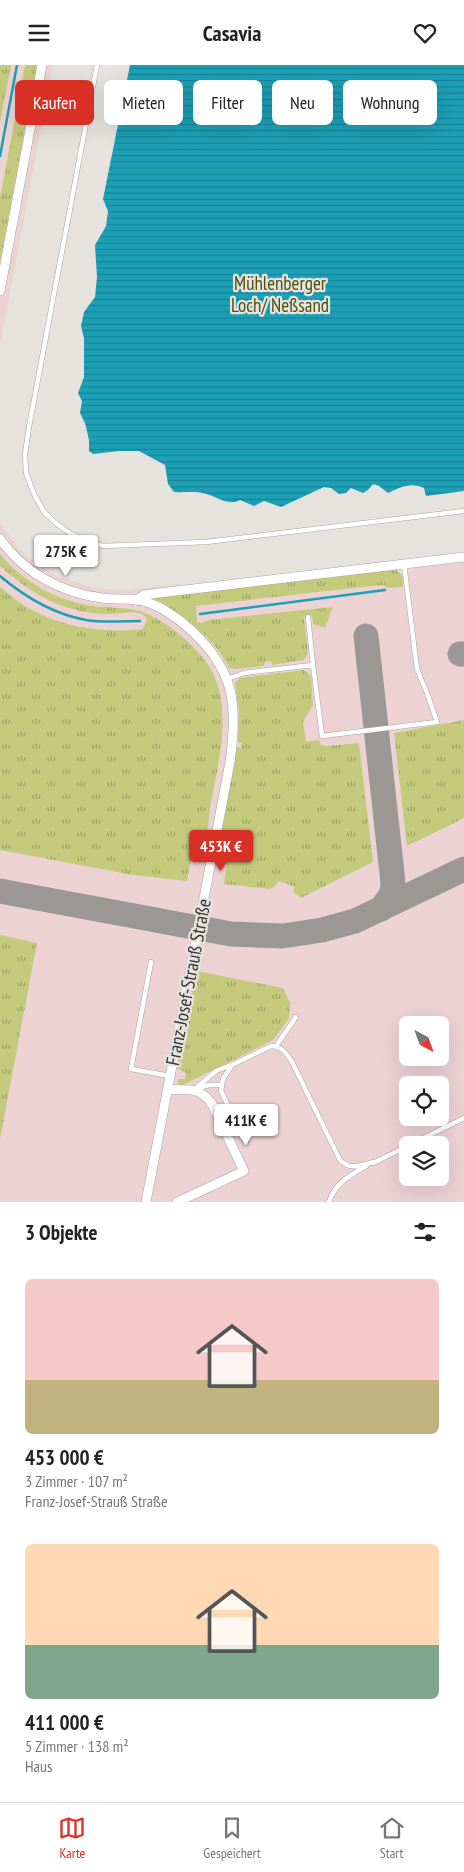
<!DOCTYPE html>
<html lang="de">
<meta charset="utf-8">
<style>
body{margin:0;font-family:"PT Sans Narrow",sans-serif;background:#f2f2f2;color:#222;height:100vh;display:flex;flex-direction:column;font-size:19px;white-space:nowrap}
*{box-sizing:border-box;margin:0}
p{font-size:16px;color:#767676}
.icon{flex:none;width:28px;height:28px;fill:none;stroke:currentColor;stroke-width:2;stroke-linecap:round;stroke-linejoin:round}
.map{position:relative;height:1137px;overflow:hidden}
.sheet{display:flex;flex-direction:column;background:#fff;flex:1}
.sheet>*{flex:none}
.guide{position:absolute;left:15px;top:15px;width:435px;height:45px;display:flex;gap:10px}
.needle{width:32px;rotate:139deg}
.buttons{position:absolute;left:399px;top:951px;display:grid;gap:10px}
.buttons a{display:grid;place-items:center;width:50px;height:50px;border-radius:8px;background:#fff;box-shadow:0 5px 20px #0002;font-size:25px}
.price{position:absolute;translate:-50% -42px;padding:0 11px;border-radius:5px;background:#fff;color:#222;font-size:16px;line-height:32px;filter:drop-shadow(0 1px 2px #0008)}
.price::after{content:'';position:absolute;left:50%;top:30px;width:15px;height:11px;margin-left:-8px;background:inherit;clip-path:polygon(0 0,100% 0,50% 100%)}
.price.selected{background:#d93025;color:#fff}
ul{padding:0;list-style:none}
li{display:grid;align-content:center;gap:10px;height:265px;padding:0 25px}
li span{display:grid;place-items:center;height:155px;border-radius:8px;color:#555}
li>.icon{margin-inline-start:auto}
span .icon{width:90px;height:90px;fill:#fffc;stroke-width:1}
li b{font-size:21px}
h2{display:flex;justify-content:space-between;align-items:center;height:60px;padding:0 25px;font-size:21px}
.pill{padding:0 18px;border-radius:8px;background:#fff;box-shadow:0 5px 20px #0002;font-size:18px;line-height:45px}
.pill.selected{background:#d93025;color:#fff}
header{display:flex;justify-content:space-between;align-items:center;height:65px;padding:0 25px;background:#fff;font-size:22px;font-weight:700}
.tab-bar{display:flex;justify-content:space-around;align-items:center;height:70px;border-top:1px solid #e0e0e0;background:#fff;font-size:14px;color:#767676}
.tab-bar a{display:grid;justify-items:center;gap:2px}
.tab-bar .selected{color:#d93025}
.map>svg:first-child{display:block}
</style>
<header><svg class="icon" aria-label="menu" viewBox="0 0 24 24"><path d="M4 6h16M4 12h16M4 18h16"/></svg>Casavia<svg class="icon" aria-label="heart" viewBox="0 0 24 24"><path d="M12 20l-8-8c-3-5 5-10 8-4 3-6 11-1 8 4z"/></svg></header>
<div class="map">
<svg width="464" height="1137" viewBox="0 0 464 1137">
<defs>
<pattern id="grass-tufts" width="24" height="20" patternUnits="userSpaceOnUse" patternTransform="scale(1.25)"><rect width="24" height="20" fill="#c3ca7c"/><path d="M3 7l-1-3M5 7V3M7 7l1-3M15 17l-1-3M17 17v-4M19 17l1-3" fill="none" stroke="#9fa566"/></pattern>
<pattern id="water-rules" width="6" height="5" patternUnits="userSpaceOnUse" patternTransform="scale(1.25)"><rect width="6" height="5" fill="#1ca0b6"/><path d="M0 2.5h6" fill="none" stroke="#1a8395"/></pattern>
</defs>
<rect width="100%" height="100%" fill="#e6e3df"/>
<!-- industrial -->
<g fill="#edd2d4" fill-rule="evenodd">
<polygon points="0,0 53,0 0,280"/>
<path d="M0,458L18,482L35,498L57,511L94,523L126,525L179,519L180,525L401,511L409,509L414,503L464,497V1137H0ZM408,960H440V992H408ZM408,1020H440V1052H408ZM408,1080H440V1112H408Z"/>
</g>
<!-- grass -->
<g fill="url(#grass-tufts)">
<polygon points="0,0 11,0 0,57"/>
<polygon points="25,0 37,0 0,197 0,133"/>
<path d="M0,489C21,515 54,534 87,540C103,543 121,542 136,545C155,550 171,562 185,574C195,584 206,594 212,606C232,647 219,695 211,737C208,757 207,778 202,797L191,796L187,816L133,810L0,785V522C8,528 16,536 25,541C60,562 103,569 143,564L147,554C140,542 119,550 107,549C63,548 32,529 0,501Z"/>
<path d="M395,504L402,510L403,522L388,523L384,520L371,521L196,541L197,557L201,558L209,555L333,542L325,563L313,559L312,550L304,552L308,588L304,595L272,600L271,596L265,597L264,601L235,604L229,603C226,598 224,594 221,589C203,565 180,547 153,533Z"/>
<polygon points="304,605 311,611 313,640 303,656 306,677 319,675 321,680 326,681 359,678 373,797 301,833 293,827 295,822 279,816 274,822 270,824 224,819 227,799 216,797 237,682 241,683 242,678 238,677 239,645 235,618 240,613"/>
<polygon points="464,655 464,753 407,781 394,668"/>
<polygon points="0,870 37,878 0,1074"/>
<polygon points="196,906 283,923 290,938 289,953 273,975 181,1021 178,1018 178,1014 185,1014 186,1008 177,1003"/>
</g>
<!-- water -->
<path fill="url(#water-rules)" d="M130,0H464V426L426,431L424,423C411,417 401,422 388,428L379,421L373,419L368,425L363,428L351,423L346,428L339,429L331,423L324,422L281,442L264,436L254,441L240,435C227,442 216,430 202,428C194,426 184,428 174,427L168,419L165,400L139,386H119L93,389L89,386V375L85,358L80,348L82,336L78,328L84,312V273L81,261L84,247L95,232L97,212L95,180L106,161L108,146L103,134Z"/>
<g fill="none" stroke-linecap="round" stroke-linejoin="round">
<!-- stream -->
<g stroke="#1ca0b6" stroke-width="2.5">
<polyline points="0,91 17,0"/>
<path d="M0,511C25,532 53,549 86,555C103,558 123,556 140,556"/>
<polyline points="200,549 385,525"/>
</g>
<!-- taxiway -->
<g stroke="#9a9794" stroke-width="25">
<polyline points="366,571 393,818 392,829 381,844"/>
<polyline points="460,589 464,589"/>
<polyline points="0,826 231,869 283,871 322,865 355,856 464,804"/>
</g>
<!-- lane casing -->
<g stroke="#a7a4a1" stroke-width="5.5">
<g id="lane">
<polyline points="97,0 29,362 25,389 26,408 34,429 44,447 57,459 71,469 103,481 206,477 464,446"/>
<polyline points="308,552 313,600"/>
<polyline points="227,614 244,608 313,600 322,671 437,657 427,628 417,604 404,499"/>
<polyline points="151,897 131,1004 170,1011"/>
<polyline points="276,981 296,952"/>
<polyline points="199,1023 209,1020 221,1020"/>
<polyline points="195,1024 216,1006 231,1000"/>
<path d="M246,1078L221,1026L223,1014L232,1000L271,981C282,981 286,988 292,997L340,1095C350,1106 361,1100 374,1097"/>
<polyline points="409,1080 464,1053"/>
<polyline points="373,1098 408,1081"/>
<path d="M329,1137C335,1118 350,1110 366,1101"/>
</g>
</g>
<!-- street casing -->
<g stroke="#a7a4a1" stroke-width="10">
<g id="street">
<polyline points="0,226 42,0"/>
<path d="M0,474C24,508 62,528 102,533C118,535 133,533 147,537C164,543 179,554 192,566C235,606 238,641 230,697L146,1137"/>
<polyline points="136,535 144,530 159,528 464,492"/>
<path d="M168,1024C189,1027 197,1019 212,1039L244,1106L177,1137"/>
</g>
</g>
<!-- lane -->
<use href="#lane" stroke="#fff" stroke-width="4.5"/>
<!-- street -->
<use href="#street" stroke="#fff" stroke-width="9"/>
</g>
<g text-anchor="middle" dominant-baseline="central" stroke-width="4.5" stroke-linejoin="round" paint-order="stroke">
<!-- park labels -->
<g font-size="19" fill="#4c5011" stroke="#e6e3df">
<text x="280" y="218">Mühlenberger<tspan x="280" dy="22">Loch/ Neßsand</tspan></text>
</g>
<!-- street labels -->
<g font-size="19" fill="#363433" stroke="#e6e3df">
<text transform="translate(188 917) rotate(-79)">Franz-Josef-Strauß Straße</text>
</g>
</g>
</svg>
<div class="buttons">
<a><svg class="needle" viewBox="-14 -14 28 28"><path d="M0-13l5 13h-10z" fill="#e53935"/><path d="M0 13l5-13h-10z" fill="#767676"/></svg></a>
<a><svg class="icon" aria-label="locate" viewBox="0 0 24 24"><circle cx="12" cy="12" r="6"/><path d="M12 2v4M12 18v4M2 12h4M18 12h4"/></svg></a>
<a><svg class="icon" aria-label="layers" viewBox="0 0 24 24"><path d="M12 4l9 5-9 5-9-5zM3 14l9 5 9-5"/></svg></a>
</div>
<b class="price" style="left:66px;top:512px">275K €</b>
<b class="price selected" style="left:221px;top:807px">453K €</b>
<b class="price" style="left:246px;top:1081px">411K €</b>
<div class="guide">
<a class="pill selected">Kaufen</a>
<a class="pill">Mieten</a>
<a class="pill">Filter</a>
<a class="pill">Neu</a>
<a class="pill">Wohnung</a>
</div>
</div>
<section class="sheet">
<h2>3 Objekte<svg class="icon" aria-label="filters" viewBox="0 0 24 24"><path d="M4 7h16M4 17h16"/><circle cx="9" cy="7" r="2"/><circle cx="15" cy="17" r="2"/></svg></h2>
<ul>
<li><span style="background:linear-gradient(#f6c9c9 65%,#c2b280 0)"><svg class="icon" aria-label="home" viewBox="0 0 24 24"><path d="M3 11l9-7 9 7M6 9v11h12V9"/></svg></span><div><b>453 000 €</b><p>3 Zimmer · 107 m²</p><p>Franz-Josef-Strauß Straße</p></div></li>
<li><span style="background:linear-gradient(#ffd9b3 65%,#7fa58c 0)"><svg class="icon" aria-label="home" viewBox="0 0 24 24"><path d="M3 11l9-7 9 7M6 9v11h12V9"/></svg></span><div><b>411 000 €</b><p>5 Zimmer · 138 m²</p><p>Haus</p></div></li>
</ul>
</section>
<nav class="tab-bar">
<a class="selected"><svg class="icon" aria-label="map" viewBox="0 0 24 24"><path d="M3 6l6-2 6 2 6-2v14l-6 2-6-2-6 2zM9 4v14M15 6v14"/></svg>Karte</a>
<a><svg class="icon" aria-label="saved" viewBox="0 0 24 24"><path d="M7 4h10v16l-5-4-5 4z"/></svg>Gespeichert</a>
<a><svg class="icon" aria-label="home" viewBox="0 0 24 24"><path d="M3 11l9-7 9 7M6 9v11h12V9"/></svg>Start</a>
</nav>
